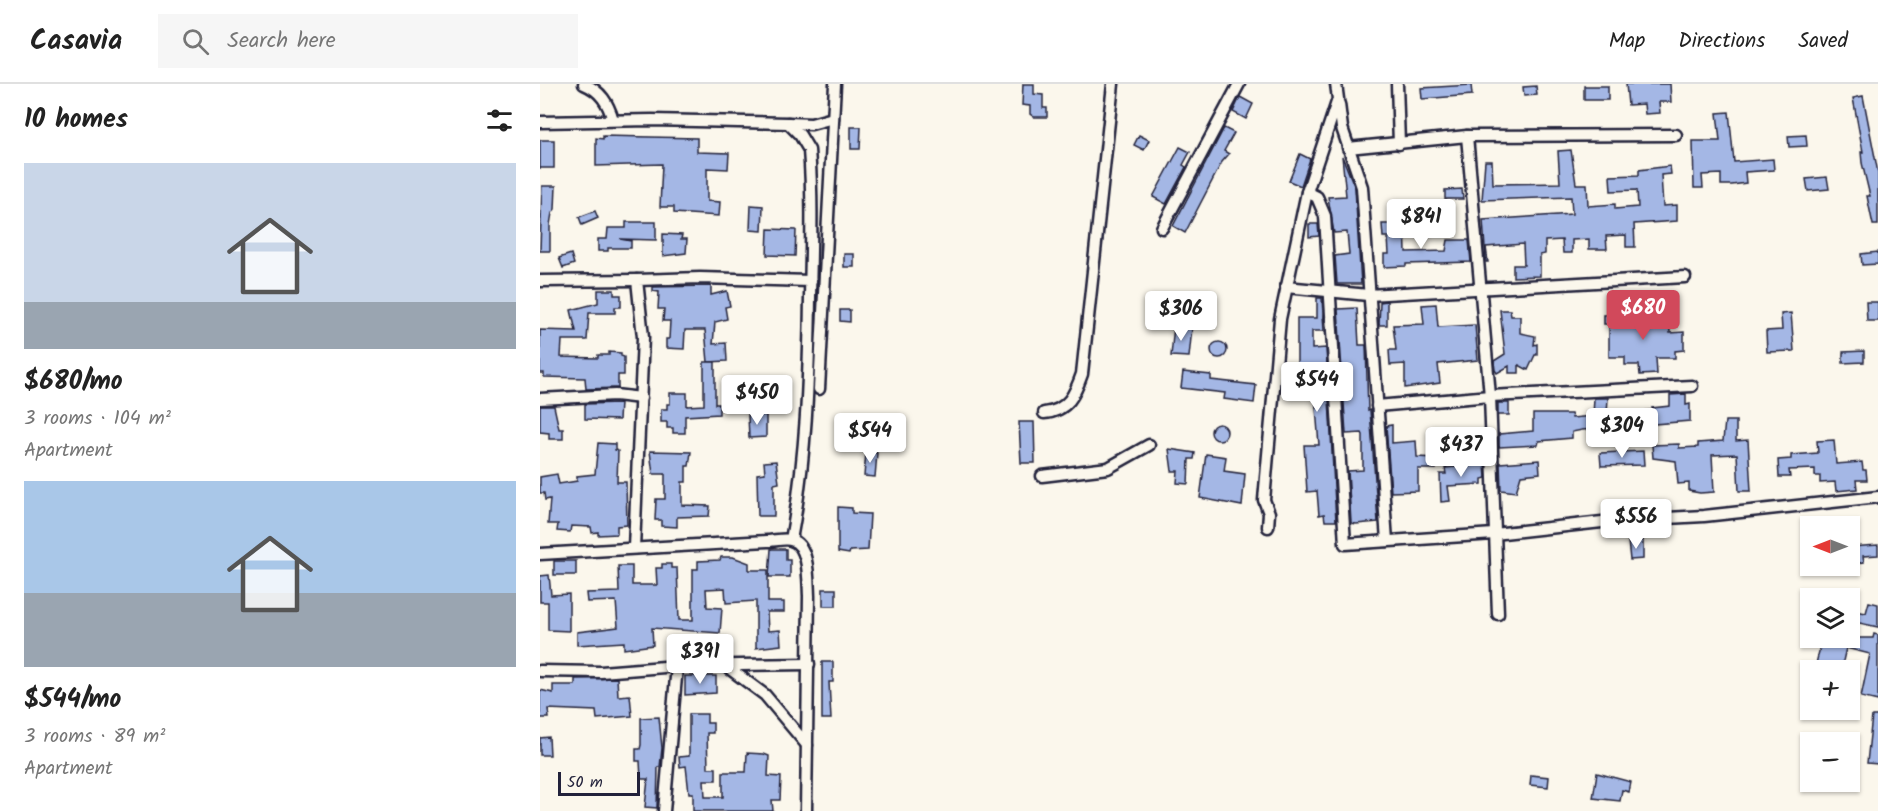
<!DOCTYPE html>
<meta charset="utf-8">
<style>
body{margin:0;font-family:Kalam,sans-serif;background:#f6f6f6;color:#222;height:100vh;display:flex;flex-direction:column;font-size:22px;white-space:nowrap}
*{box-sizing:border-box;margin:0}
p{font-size:20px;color:#767676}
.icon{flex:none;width:33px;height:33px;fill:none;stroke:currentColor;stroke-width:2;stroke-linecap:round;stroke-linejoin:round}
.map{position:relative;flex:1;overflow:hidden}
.drawer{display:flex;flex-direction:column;background:#fff;width:540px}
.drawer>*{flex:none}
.needle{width:39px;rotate:270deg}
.controls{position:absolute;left:1260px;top:432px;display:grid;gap:12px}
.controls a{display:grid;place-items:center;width:60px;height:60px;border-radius:0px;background:#fff;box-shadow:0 2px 4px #0004;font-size:30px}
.scale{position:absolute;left:18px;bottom:15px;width:82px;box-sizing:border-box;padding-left:6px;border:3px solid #22223b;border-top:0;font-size:16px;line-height:21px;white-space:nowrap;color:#22223b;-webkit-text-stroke:4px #fbf7ec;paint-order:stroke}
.price{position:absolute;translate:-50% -51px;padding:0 14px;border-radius:6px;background:#fff;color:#222;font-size:20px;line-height:39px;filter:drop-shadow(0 2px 3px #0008)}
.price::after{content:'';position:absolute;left:50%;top:36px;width:18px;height:14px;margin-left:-9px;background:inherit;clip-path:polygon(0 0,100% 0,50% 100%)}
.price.on{background:#d1495b;color:#fff}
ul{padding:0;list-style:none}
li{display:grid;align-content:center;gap:12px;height:318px;padding:0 24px}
li span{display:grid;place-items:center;height:186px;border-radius:0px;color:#555}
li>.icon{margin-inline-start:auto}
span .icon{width:108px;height:108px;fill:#fffc;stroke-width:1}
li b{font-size:26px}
h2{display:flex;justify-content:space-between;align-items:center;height:72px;padding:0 24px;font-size:26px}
header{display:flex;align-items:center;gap:36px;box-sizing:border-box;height:84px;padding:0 30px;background:#fff;border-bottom:2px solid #e0e0e0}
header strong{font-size:28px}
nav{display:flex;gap:33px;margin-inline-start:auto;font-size:21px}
.search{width:420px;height:54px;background:#f6f6f6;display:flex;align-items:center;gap:15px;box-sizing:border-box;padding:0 21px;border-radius:0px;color:#767676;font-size:22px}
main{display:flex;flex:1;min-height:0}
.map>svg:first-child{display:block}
</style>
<header>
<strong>Casavia</strong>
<div class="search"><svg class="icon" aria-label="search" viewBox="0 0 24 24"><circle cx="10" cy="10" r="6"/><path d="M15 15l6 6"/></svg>Search here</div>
<nav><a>Map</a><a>Directions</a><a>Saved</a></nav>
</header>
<main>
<section class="drawer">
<h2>10 homes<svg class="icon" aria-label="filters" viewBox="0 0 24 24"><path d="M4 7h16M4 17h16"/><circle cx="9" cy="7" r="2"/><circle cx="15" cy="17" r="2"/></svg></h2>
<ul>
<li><span style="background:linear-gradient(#c9d6e8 75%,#9aa5b1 0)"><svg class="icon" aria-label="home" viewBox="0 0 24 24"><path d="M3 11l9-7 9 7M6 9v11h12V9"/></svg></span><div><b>$680/mo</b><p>3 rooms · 104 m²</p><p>Apartment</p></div></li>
<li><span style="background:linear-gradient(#a9c7e8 60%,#9aa5b1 0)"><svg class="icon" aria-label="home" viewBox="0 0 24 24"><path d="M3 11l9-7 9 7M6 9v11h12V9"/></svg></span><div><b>$544/mo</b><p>3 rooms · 89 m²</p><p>Apartment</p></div></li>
</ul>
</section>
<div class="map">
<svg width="1338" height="727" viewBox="0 0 1338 727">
<rect width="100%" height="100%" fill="#fbf7ec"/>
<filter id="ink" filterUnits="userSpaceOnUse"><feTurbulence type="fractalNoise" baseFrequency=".0167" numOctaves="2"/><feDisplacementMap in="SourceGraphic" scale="12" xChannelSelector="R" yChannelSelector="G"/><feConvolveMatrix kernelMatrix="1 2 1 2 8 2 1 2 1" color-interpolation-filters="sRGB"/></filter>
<g filter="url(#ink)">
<!-- building -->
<g fill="#a4b7e5" stroke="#22223b" stroke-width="1.5">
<polygon points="483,0 494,0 494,10 503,11 503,24 507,24 507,33 494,33 490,30 490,22 482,21"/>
<polygon points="1086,0 1130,0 1131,18 1119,18 1120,29 1105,30 1104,20 1088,21"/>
<polygon points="931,1 932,11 882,15 881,4"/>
<polygon points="996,2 997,11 984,12 983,3"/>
<rect x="1044" y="2" width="24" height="14"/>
<polygon points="1323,12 1338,89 1338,141 1333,141 1329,122 1327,112 1330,112 1322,79 1321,68 1323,68 1313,14"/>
<polygon points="700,13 713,20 706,35 693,28"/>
<polygon points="1189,28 1194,78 1233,75 1234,86 1205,88 1206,99 1192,101 1181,101 1181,90 1162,91 1163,104 1154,104 1153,57 1180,57 1177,29"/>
<polygon points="311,43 321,43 320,65 311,65"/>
<polygon points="684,44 694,49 684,67 689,70 682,78 645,149 633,142"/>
<polygon points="599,51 609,56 604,66 594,61"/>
<polygon points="1266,51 1267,62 1249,63 1248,52"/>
<polygon points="63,52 157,54 157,68 189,69 188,85 167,84 167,117 180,118 179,132 134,129 134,123 120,123 122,80 56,82 56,54 63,55"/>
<rect x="0" y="56" width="14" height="28"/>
<polygon points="640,63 650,68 643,81 646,83 626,120 613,113"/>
<polygon points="1031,66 1036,100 1047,100 1048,122 1075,120 1075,125 1098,123 1097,106 1071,107 1070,92 1099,91 1099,86 1130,82 1131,90 1121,91 1123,122 1137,121 1137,137 1094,140 1095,163 1086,163 1086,151 1066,152 1067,165 1049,165 1049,155 1032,156 1032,169 1023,169 1022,156 1005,157 1005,170 1000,171 1000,192 973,193 973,181 984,181 983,160 946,163 948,178 946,178 943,136 1032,130 1031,113 942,116 945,77 952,77 953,100 1020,99 1018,67"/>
<polygon points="760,70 770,75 761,102 749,97"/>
<polygon points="802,72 815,104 821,200 797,200 795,172 809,170 807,148 794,149 788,113 806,112"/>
<polygon points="1287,93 1289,105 1268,107 1266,95"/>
<polygon points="2,102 16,102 15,125 12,129 10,141 10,167 0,167"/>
<polygon points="922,105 923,115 905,115 905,106"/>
<polygon points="211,121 223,122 222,147 210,146"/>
<polygon points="55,127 58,134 42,141 39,133"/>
<polygon points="86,138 116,138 116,156 80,155 91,157 91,164 68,164 68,167 58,167 58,155 67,155 68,144 86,144"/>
<polygon points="769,140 778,140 779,152 769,153"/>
<polygon points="842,140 865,140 866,168 906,167 908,156 929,156 931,178 866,180 866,182 844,183 844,170 849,170 848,153 843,153"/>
<polygon points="228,145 256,146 255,172 227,171"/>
<polygon points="123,150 142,151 141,155 147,155 146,169 123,172"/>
<polygon points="1338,168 1338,180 1322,181 1321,170"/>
<polygon points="31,170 34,180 23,184 19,174"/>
<rect x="304" y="170" width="10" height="13"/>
<polygon points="171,202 171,211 187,207 190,222 185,223 187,235 175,238 173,260 186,259 187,277 168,278 165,246 145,246 144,265 126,264 126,255 129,255 130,237 123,237 124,225 118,225 119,208 113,207 113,203"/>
<polygon points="58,206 74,206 74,211 81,211 81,223 75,223 75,229 49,229 47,256 22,256 21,273 58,274 58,271 69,271 69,268 81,269 81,272 84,273 84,291 78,291 78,304 46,305 45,294 4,293 4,289 0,289 0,246 36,247 31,226 58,219"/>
<polygon points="777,214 782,214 784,247 772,247 772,265 786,264 796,437 785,437 784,430 779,431 777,407 767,408 764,361 779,361 775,312 761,313 760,294 757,294 757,234 777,234"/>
<polygon points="847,217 847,241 839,241 840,218"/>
<polygon points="1326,218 1338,218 1338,237 1327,237"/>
<polygon points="896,220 898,243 935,241 938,276 898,280 900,299 865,304 865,280 850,281 849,266 856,266 853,241 884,240 882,221"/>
<polygon points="817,224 819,261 826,261 828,327 830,326 838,438 816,440 811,439 808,387 823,386 823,351 822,349 806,350 798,225"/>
<polygon points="1085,225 1093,225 1094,245 1115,244 1114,229 1129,229 1130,249 1144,248 1144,266 1135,267 1135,274 1116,274 1117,290 1100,291 1099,281 1085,281 1085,273 1069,273 1069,240 1064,240 1064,231 1085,230"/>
<polygon points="300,226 310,226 310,238 300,237"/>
<polygon points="960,226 970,226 971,232 980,232 980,249 995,252 994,261 997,260 997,271 995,271 988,286 979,281 979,289 969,289 969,282 957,289 955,286 954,277 965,270"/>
<polygon points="1251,229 1254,267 1227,268 1226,247 1242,246 1241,230"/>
<polygon points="634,242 652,244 649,273 631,272"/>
<circle cx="679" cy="266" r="8"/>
<polygon points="1324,267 1324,278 1303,279 1303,268"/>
<polygon points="164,278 175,278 175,320 179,320 179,330 145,332 145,349 133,349 133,344 127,344 127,338 121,338 121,325 127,325 127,320 130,320 130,309 147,309 147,322 164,321"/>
<polygon points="643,288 671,291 671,296 716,301 714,319 684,315 685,309 641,304"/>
<polygon points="1146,310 1146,321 1150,320 1150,337 1042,346 1032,348 1032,354 999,357 998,361 959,363 959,350 993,347 993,330 1031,330 1032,334 1053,332 1054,314 1068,314 1067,330 1113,326 1112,324 1130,322 1130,311"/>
<polygon points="80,319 79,336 45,335 45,320"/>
<rect x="958" y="319" width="11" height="12"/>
<polygon points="0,322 14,322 19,345 23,345 23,355 9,355 9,349 0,348"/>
<polygon points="208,331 226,331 226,353 209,354"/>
<polygon points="1185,337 1196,337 1196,357 1208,356 1211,407 1199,407 1197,370 1172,371 1174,408 1160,409 1149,407 1149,399 1138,400 1136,377 1113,374 1112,361 1139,360 1139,364 1158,363 1158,359 1183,357"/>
<polygon points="479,338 494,338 495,379 481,379"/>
<circle cx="679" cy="348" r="8"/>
<polygon points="852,341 852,359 876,357 877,373 896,374 896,385 878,385 878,407 851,408 846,342"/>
<polygon points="941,350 944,351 944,364 905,365 904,352"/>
<polygon points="1294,356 1296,380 1322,378 1323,386 1326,386 1327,396 1316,396 1317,405 1296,407 1295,398 1280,399 1280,392 1275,392 1275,385 1249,386 1250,393 1239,393 1238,376 1251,375 1251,371 1278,369 1277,357"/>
<polygon points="58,359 75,360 75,366 78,367 77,398 86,398 87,441 77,442 77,450 58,451 58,448 52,449 51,443 31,442 30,448 17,447 18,440 8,440 10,415 5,416 4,409 0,409 0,393 17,390 19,400 37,397 37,392 55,390"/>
<polygon points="629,365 655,369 654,375 649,375 648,400 637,399 638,387 632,387"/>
<polygon points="110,367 151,368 149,382 146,382 146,398 142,398 142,421 170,422 169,432 137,433 137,443 121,442 121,436 115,436 116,415 125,415 125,390 113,390"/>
<polygon points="1103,367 1104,381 1061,382 1060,369"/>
<polygon points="326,368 337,369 335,393 324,392"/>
<polygon points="666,370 686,373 684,387 705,390 702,422 660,414"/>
<polygon points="999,376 1000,389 981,391 976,408 961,406 960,379"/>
<polygon points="236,377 239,399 234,400 234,432 218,432 217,390 225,389 224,378"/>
<polygon points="945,380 946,394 942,395 942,400 908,402 910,417 901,418 900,390 906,390 905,384"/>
<polygon points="298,423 312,424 312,429 330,430 328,466 310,467 309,470 298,468"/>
<polygon points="1103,456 1103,475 1090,476 1088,457"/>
<polygon points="1338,461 1338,471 1323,472 1324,478 1310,480 1310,463"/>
<polygon points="231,465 246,465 246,476 250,476 250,493 229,493"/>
<polygon points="181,473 193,473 209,479 209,486 228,486 228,518 244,518 244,528 227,528 228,547 240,546 241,561 216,564 216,517 186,519 185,504 166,505 167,523 182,524 180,549 112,544 113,561 84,565 84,558 37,561 37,548 78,543 76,517 47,518 46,509 79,508 78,482 92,482 92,501 117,501 116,484 122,484 122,480 131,480 131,484 137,484 139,536 153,536 153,485 158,485 158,477 180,476"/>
<rect x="14" y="477" width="22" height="14"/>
<polygon points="9,491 11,511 29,510 29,547 8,546 8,518 0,518 0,492"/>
<rect x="283" y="505" width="13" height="17"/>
<polygon points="1329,518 1338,520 1338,543 1310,537 1310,526 1326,529"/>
<polygon points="1334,550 1338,551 1338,617 1321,613 1330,570 1306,564 1301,586 1275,584 1281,559 1287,561 1289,554 1333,554"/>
<polygon points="282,578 293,578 293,598 289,598 291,635 282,635"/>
<polygon points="145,592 176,592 176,609 145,611"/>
<polygon points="77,594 78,612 90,611 92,632 57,635 56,627 8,625 9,634 0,634 0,606 13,609 13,601 35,601 35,595"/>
<polygon points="149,630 167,630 167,639 173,639 173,649 167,649 168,684 176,684 176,696 164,696 165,713 183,713 183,688 206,688 207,669 224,670 229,672 228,692 241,693 240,716 232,716 233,727 153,727 153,709 149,709 146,682 140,683 139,673 149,672"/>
<polygon points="1332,632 1338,632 1338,680 1327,679"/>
<polygon points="119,633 122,664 120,683 118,683 117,724 105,723 108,695 101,695 100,677 96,677 96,665 100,665 101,661 101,634"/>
<polygon points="9,653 10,671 0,671 0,654"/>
<polygon points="1057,689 1091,698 1089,708 1082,706 1080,717 1053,714"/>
<polygon points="991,691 1009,693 1008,703 990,701"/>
</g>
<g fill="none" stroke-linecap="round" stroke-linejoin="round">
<!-- street casing -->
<g stroke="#22223b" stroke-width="15">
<g id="street">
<path d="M44,0C61,7 68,19 73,36"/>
<polyline points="857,0 859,60"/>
<polyline points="799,20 802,44 822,103 847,457"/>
<path d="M0,38L112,36L248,39L260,51L269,66C273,115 271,164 270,213C269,295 266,375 251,456"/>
<polyline points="248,39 271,40 293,34"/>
<polyline points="927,52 950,312 958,530"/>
<polyline points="808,64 927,52 1136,51"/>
<polyline points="767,108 777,113 785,132 805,460 954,450 1071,437 1164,432 1338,413"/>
<polyline points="622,144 699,0"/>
<polyline points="0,197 97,196"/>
<polyline points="746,203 828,211 1145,193"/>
<polyline points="279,305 295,0"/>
<polyline points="0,315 75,311 101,314"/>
<polyline points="837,322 950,312 1152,302"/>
<path d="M504,329C528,327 535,310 542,290L573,0"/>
<polyline points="502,392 568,384 609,361"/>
<polyline points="728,443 729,429 724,416 740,235 767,108 798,15 796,0"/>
<polyline points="94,464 103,253 97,196 160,194 271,197"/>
<path d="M0,470L227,457C234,457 244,454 251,456C270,461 268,497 269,512L266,727"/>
<polyline points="186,582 225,611 267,661"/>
<polyline points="0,587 61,588 137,582 269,580"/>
<polyline points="124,727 137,582"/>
</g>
</g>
<!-- street -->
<use href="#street" stroke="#fbf7ec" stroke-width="10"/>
</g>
</g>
</svg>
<div class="controls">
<a><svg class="needle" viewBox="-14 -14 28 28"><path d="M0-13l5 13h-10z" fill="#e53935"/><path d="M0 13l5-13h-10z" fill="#767676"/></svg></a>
<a><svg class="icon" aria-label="layers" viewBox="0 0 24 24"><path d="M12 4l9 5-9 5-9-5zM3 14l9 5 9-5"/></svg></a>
<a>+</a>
<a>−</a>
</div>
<div class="scale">50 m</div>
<b class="price" style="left:881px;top:166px">$841</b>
<b class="price on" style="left:1103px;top:257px">$680</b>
<b class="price" style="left:641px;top:258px">$306</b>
<b class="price" style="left:777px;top:329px">$544</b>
<b class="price" style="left:217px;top:342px">$450</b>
<b class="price" style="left:1082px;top:375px">$304</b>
<b class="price" style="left:330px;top:380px">$544</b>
<b class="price" style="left:921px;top:394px">$437</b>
<b class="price" style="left:1096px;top:466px">$556</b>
<b class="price" style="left:160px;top:601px">$391</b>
</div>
</main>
